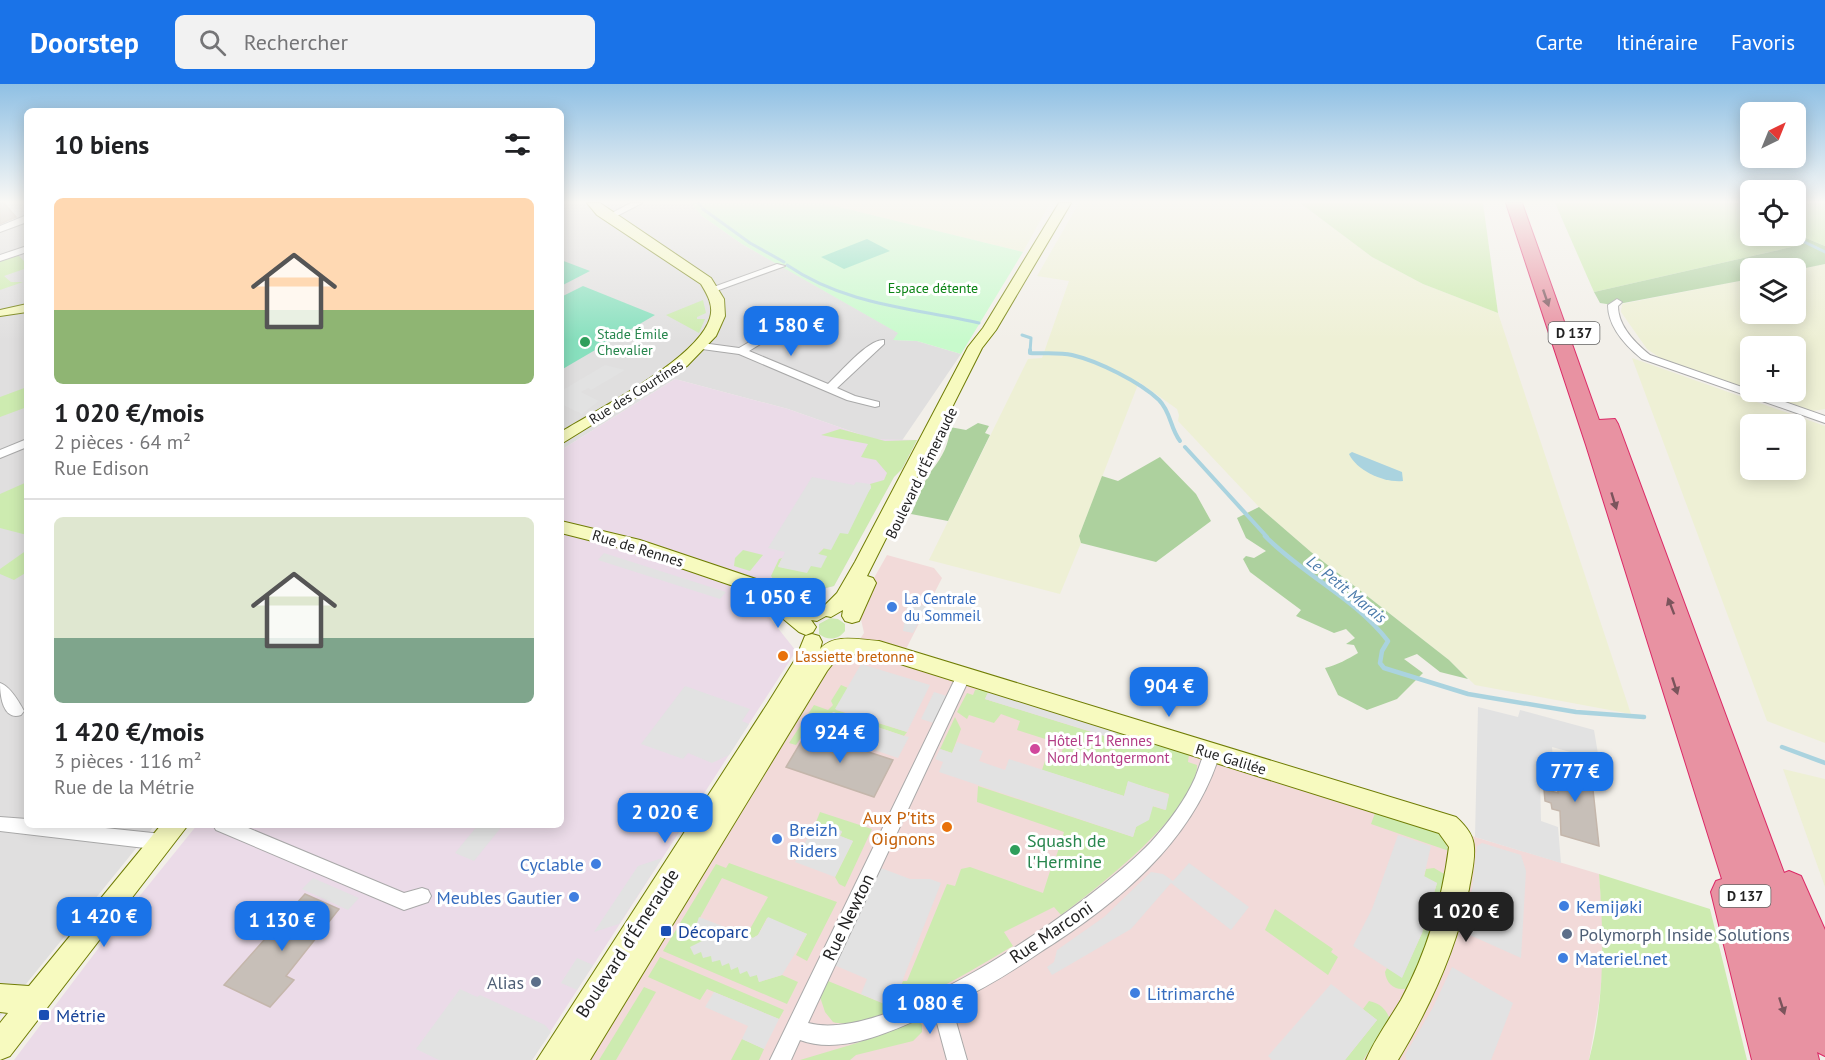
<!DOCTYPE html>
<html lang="fr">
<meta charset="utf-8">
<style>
body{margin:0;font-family:"PT Sans",sans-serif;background:#f2f2f2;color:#202124;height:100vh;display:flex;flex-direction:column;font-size:22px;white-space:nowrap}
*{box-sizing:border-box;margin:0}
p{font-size:20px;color:#757577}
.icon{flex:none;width:33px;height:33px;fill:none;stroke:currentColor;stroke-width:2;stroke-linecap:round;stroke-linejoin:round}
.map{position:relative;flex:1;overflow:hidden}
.panel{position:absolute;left:24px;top:24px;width:540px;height:720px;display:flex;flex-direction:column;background:#fff;border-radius:9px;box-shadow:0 3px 15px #0003}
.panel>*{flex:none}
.needle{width:39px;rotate:43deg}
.fabs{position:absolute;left:1740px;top:18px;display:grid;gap:12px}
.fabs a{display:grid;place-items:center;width:66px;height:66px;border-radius:9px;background:#fff;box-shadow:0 3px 15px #0003;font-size:30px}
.price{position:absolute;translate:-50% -51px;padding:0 14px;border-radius:12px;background:#1a73e8;color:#fff;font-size:20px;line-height:39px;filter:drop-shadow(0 2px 3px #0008)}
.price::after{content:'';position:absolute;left:50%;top:36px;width:18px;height:14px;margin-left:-9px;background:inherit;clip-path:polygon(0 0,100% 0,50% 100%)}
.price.selected{background:#222;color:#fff}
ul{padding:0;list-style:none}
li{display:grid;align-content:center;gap:12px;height:318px;padding:0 30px}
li+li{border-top:2px solid #e0e0e0}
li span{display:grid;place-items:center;height:186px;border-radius:9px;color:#555}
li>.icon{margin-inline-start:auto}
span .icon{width:108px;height:108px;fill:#fffc;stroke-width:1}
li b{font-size:26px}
h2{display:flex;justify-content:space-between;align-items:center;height:72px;padding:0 30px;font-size:26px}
header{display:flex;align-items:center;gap:36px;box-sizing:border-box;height:84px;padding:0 30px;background:#1a73e8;color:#fff}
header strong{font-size:28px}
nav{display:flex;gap:33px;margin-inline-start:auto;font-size:21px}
.search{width:420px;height:54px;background:#f2f2f2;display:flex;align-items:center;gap:15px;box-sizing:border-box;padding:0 21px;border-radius:9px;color:#757577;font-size:22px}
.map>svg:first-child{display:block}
</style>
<header>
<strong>Doorstep</strong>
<div class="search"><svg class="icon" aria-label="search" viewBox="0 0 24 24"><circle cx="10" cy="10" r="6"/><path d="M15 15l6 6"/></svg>Rechercher</div>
<nav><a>Carte</a><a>Itinéraire</a><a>Favoris</a></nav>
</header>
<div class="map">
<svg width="1825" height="976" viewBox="0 0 1825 976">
<rect width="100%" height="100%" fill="#f2efe9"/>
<!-- residential -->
<g fill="#e0dfdf">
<polygon points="0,119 27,119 27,741 155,741 0,932"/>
<polygon points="561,119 691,119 702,132 742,160 899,249 894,256 917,257 961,270 901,358 873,355 788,325 675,295 561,366"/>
</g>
<!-- commercial -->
<polygon fill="#f2dad9" points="887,471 934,484 942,494 905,567 1475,753 1599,790 1605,862 1599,919 1589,976 580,976 826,577 858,558 864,549 859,526 861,517"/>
<!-- industrial -->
<polygon fill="#ebdbe8" points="675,295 788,325 873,355 917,356 902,385 894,393 834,502 806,509 774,497 751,510 796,567 532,976 14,976 113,845 197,741 561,741 561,366"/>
<!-- farmland -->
<g fill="#eef0d5" fill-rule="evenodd">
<polygon points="823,119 1050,119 1023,168"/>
<polygon points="1079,119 1300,119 1372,173 1423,200 1498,229 1631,630 1475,601 1449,576 1311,468 1259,423 1178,337 1179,331 1177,325 1139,298 1079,452 1081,459 1060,510 929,476 1028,275 1042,274 1069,197 1037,192"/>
<polygon points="1825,180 1825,325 1813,327 1755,308 1796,308 1796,262 1750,262 1750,306 1663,276 1647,265 1621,228 1622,220 1750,195 1750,230 1796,230 1796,186"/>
<path d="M1632,274L1825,342V659L1767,637ZM1796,340V386H1750V340Z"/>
<polygon points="1783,685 1825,695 1825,803"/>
</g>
<!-- grass -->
<g fill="#cdebb0">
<polygon points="1300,119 1483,119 1498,229 1423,200 1372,173"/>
<polygon points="1555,119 1750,119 1750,152 1782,152 1796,162 1594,208"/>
<polygon points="1797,119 1825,119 1825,162 1796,150"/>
<polygon points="17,170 27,180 27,184 4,192 11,198 23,198 0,206 0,176"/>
<polygon points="703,216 706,229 697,233 697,235 705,235 699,249 666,231"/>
<polygon points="27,303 27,323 0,333 0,313"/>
<polygon points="840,345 885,357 917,356 902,385 894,393 834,502 806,509 774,496 771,492 779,475 782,474 778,482 811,482 827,473 818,470 840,448 871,404 870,400 884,396 887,389 876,376 861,373 868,360 821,351"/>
<polygon points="27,398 27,451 0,444 0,410"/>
<polygon points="27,466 27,488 14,496 0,490 0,485"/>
<polygon points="743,466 763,471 750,487 734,482 735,474"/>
<path d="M830,534L838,535L845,540V547C838,556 828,557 819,550V540Z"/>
<polygon points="841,601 848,604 836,626 907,648 904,652 833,628 821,648 808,643 796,661 789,659 814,621 828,626 833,621 831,617"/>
<path d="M985,605L989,606L985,615L1114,655L1118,646L1189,670L1188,678L1197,681C1198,726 1096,805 1061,831L1054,823L1004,848L1013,862C979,882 869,950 833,938L825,928L820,913L828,897L892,923L903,897H907L947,800L955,802L961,785L970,783L1043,809L1051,784L1056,785L1060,775L1056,773L1064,748L977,718L978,702L1133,753L1136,743L1152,722L1165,726L1169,710L1128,698L1124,712L1042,686L1045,677L1058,680L1064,661L1017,646L1020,637L1001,630L994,639L969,631L967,635L957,628L967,609L973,611L975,606Z"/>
<polygon points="955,633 961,645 952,669 940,665"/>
<polygon points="820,728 872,745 845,803 839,800 835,793 853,757 840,752 842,748 816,738"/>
<polygon points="1375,729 1441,749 1449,767 1371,740"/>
<polygon points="729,779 837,818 807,877 796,871 807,850 767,834 758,851 753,854 746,852 768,813 722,794 697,839 704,856 701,868 738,883 740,889 747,886 757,891 759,898 782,891 798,898 787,920 663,867 716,780 726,784"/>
<path d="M1434,784L1446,791L1432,854L1408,904C1396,908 1386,900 1385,888L1387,884L1402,893L1422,849L1437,799L1424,793L1426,785Z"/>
<path d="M1599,790L1710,825L1747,976H1589C1605,915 1604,853 1599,790Z"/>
<polygon points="1275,825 1333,865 1331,868 1338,873 1328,891 1265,846"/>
<polygon points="660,873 784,926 779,935 707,905 700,916 648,893"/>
<polygon points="644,903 656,908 616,976 599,976"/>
<path d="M1369,917C1380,919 1387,926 1390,936L1363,976H1345L1377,936L1363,925Z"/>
<polygon points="917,935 922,941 922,948 913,957 856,971 850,976 800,976 857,959"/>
<polygon points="742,955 764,965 759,976 731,976"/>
</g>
<!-- forest -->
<g fill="#add19e">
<polygon points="1796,150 1825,162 1825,180 1796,186 1750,184 1750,195 1613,221 1600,219 1594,208 1796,162 1782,152"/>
<path d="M978,339L989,342L985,349L990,351L948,437L911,430C918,417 923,397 932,386C942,374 950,358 950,343L966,346Z"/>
<polygon points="1160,373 1196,410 1211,437 1156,478 1081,459 1079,452 1102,392 1118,397"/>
<path d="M1259,423L1311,468L1449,576L1468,595L1440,588L1417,570L1404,575L1423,589L1397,615L1367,626L1338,611L1325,584C1337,581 1348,575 1358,569L1354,561L1346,560L1355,554L1346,545L1334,549L1296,532L1301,526L1250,488L1243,475L1246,472L1254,474L1266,467L1246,454L1237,434Z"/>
</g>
<!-- park -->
<polygon fill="#c8facc" points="691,119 823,119 1023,168 961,270 917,257 893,256 898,249 742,160 702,132"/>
<!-- pitch -->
<g fill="#88e0be">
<polygon points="867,155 890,167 844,185 821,173"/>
<polygon points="561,176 590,187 561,202"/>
<polygon points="583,202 655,231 561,286 561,213"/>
</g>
<!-- parking -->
<g fill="#e2e2e2">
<polygon points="605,281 625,286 591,306 588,304 581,308 599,317 582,330 561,320 561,307"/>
<polygon points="812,393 854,401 856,398 870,400 871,403 848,450 840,449 831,466 822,464 818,470 827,472 821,484 811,482 807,489 778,483 785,468 768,464"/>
<polygon points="604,469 726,508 720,515 598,476"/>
<polygon points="907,519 927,522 913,549 903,547"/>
<polygon points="861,580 930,601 907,648 835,625"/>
<polygon points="685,602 750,625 742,637 749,640 729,671 712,679 688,669 683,675 641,660"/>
<polygon points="991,602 1119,641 1115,655 985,615"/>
<polygon points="934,608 953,614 940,641 921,635"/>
<polygon points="1478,623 1518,633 1520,626 1594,646 1599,676 1552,663 1555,697 1540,694 1541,737 1558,743 1561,779 1475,753"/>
<polygon points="833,628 904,652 909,653 898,674 821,648"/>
<polygon points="957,658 983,667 979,677 1005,686 1009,675 1124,712 1128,697 1169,711 1166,726 1153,722 1149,736 1136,743 1133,753 939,688 943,678 935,675 940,665 952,669"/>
<polygon points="816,738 842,747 840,752 853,757 835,793 795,778"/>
<polygon points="478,741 503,741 474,777 455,769"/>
<polygon points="1398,751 1431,762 1424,792 1437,799 1422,849 1402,894 1353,862 1372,825"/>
<polygon points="1482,759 1521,771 1526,787 1521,874 1463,848 1472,805 1477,762"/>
<polygon points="662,774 619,840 594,848 638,782"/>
<polygon points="1189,779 1249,823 1231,846 1171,799 1131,845 1052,891 1047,883 1054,878 1057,866 1104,833 1151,788 1163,790 1173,797"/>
<polygon points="873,781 910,795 930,795 941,799 892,923 861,910 867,895 827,878"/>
<polygon points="313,794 359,814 348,826 302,805"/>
<polygon points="699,833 753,854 758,851 768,833 807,850 782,891 759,898 757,891 750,893 747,887 740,890 738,883 731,886 729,879 722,882 720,876 712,878 711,872 703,874 701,868 694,871 690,863 704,856 697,839"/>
<polygon points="577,874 593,881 577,906 561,899"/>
<polygon points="1452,883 1513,919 1491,976 1406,976 1405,971 1432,925"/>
<polygon points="1331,900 1377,936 1345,976 1272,976 1268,972"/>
<polygon points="460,905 477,913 480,911 545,941 551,948 532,976 439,976 416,965"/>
<polygon points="714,908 779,935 764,965 742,955 748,942 705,923"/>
</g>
<!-- water -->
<path fill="#aad3df" d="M1352,368L1402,388L1403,397C1384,399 1357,387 1349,370Z"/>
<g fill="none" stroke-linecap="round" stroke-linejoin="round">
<!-- stream-far2 -->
<g stroke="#aad3df" stroke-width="3">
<polyline points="698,119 701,122"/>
<polyline points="703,125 750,159 784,178"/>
<polyline points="1792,152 1825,168"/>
<path d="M787,181C845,221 913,224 979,239"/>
<polyline points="1022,251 1031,254 1030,268"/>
</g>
<!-- stream-far1 -->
<g stroke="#aad3df" stroke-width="4">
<path d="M1030,266V269C1043,270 1059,268 1072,271C1098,277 1140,298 1159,316C1171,328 1170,344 1180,357"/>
<polyline points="1185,363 1267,453"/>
</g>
<!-- stream -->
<g stroke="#aad3df" stroke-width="4.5">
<path d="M1265,452C1303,491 1355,514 1388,557L1382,567L1380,579L1384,584L1468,610L1576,628L1644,633"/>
<polyline points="1782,663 1825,679"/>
</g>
</g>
<!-- building -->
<g fill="#c7bfb8" stroke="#c4b6ab" stroke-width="1.5">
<polygon points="0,119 4,119 16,133 0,140"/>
<polygon points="807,648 893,676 874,713 786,683"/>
<polygon points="1556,677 1591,687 1599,762 1561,751 1560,727 1552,725 1551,719 1545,717 1544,705 1558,709"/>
<polygon points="305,810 339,825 286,892 294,896 270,923 224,901"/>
</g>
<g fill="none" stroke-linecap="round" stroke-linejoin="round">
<!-- street casing -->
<g stroke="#a9a9a9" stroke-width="2">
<g id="street">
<polygon points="631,119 642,119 611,135 604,133"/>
<polygon points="27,131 27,138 0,148 0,142"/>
<polygon points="27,162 27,168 0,177 0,171"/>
<polygon points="777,180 785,182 716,207 708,205"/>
<path d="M1617,215L1622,218L1618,222C1618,242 1635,259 1650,271L1825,332V339L1642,275C1626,262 1608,243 1608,221Z"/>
<path d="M810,223L813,224V228L749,267L828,300C840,289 869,254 884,256V260L837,304L855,312L879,318V322L875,323L847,316L739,270L702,265L697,262L702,259L739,264Z"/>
<polygon points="27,355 27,363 0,374 0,366"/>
<path d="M963,587L968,589L970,593L808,939C890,962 1095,817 1151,758C1168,739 1185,717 1195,694C1199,684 1202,674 1206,664L1212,662L1218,664L1220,669C1193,759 1115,821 1039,869C1011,888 982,906 951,920L967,976H947L934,928C895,946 842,972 800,956L791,976H770L956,593L958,589Z"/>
<path d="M0,599C10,602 19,618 24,627L21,631C3,637 0,612 0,599Z"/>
<polygon points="0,733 27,735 27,741 77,741 162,750 168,753 171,758 168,763 162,766 0,747"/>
<polygon points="213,741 241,741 404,809 422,804 428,806 431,812 428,818 404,826 216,746"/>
</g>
</g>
<!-- secondary casing -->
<g stroke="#707d05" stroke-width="2">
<g id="secondary">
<path d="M587,119H600L711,194L724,215L725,232L716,252L687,282L561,360V348C598,325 698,275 710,234C714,221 707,210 701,200L597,131Z"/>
<polygon points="1059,119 1071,119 996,246 982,264 867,492 873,494 876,499 859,537 852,539 845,537 842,532 843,526 831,533 826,532 817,537 811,536 816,543 813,548 806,551 799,548 751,508 628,466 561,449 561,437 640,456 765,498 786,515 822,524 837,509 855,478 968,263 983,244"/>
<polygon points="27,220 27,228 0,232 0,226"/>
<path d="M812,550L819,552L822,558L820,565C834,549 860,556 879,557L1456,733C1465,741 1474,751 1474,764C1475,777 1471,793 1469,805C1456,866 1430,923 1398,976H1366C1375,955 1389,936 1401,916C1427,868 1442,817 1449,763L1439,749L878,573L841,569L827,587L590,976H537L768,619L796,574L805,552Z"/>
<polygon points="161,741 188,741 10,972 0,976 0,939 8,929 0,928 0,900 29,902"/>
</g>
</g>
<!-- highway casing -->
<g stroke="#dc2a67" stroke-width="2">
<polygon id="highway" points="1506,119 1522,119 1599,336 1615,335 1618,340 1784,789 1789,787 1801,792 1825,846 1825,972 1817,968 1819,976 1752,976 1711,808 1716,797 1722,795 1586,361"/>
</g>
<!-- street -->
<use href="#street" fill="#fff" fill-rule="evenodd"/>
<!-- secondary -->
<use href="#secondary" fill="#f7fabf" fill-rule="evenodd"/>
<!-- highway -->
<use href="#highway" fill="#e892a2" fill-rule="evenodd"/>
</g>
<!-- one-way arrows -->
<defs><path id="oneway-solid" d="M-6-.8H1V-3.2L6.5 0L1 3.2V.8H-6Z" transform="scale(1.5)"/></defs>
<g fill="#7b545c">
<use href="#oneway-solid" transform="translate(1546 214) rotate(71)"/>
<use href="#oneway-solid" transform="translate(1614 417) rotate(73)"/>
<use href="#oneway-solid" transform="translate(1671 522) rotate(-111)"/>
<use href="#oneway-solid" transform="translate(1675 602) rotate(72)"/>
<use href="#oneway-solid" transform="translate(1782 922) rotate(72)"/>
</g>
<!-- sky -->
<linearGradient id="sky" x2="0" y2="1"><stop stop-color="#8fc0e4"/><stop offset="0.46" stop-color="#f9f8f5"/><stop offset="1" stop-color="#f9f8f5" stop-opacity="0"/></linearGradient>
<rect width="1825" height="256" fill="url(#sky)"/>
<!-- markers -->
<g fill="#2e9e5b" stroke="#fff" stroke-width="2">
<circle cx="585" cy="258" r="6"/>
<circle cx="1015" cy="766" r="6"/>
</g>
<g fill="#3f7fe0" stroke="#fff" stroke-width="2">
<circle cx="892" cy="523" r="6"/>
<circle cx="777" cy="755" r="6"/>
<circle cx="596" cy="780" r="6"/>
<circle cx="574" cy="813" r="6"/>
<circle cx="1564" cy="822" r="6"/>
<circle cx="1563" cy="874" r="6"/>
<circle cx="1135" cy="909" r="6"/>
</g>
<g fill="#e8710a" stroke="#fff" stroke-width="2">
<circle cx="783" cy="572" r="6"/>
<circle cx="947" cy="743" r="6"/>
</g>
<circle fill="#d1479c" stroke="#fff" stroke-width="2" cx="1035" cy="665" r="6"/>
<g fill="#1a4fb4" stroke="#fff" stroke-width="2">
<rect x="660" y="841" width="12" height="12" rx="3"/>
<rect x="38" y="925" width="12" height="12" rx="3"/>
</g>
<g fill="#5c6f8a" stroke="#fff" stroke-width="2">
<circle cx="1567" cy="850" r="6"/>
<circle cx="536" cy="898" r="6"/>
</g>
<g text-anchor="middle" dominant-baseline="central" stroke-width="6" stroke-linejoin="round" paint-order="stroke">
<!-- far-park labels -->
<g font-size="14" fill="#0c8416" stroke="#fff">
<text x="933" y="204">Espace détente</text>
</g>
<!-- shield labels -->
<g fill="#fff" stroke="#646464" stroke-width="1.5">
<rect x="1548.5" y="238" width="51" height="22" rx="4.5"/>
<rect x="1719.5" y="801" width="51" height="22" rx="4.5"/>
</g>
<g font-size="14" font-weight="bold" fill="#222">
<text x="1574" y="249">D 137</text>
<text x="1745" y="812">D 137</text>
</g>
<!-- far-leisure labels -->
<g font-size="14" fill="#27864d" stroke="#fff" text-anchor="start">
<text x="597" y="250">Stade Émile<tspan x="597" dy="16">Chevalier</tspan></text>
</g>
<!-- far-street labels -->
<g font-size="14" fill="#222" stroke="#fff">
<text transform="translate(636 308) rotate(-32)">Rue des Courtines</text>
</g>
<!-- street labels -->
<g font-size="15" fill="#222" stroke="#fff">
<text transform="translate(921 389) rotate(-64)">Boulevard d'Émeraude</text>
<text transform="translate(638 464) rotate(17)">Rue de Rennes</text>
<text transform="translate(1231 675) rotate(17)">Rue Galilée</text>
</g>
<!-- shop labels -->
<g font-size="15" fill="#366cbe" stroke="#fff" text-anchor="start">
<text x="904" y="514">La Centrale<tspan x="904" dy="17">du Sommeil</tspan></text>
</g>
<!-- food labels -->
<g font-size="15" fill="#c56008" stroke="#fff" text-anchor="start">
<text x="795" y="572">L'assiette bretonne</text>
</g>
<!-- hotel labels -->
<g font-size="15" fill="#b23c85" stroke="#fff" text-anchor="start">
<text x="1047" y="656">Hôtel F1 Rennes<tspan x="1047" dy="17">Nord Montgermont</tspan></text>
</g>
<!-- water labels -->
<g font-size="16" font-style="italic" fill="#4a7aab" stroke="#fff">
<text transform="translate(1347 505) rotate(39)">Le Petit Marais</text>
</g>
<!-- near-food labels -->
<g font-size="18" fill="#c56008" stroke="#fff" text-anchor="end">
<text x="935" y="733">Aux P'tits<tspan x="935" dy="21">Oignons</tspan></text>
</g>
<!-- near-shop labels -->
<g font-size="18" fill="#366cbe" stroke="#fff" text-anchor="start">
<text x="789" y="745">Breizh<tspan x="789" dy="21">Riders</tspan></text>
<text x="584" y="780" text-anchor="end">Cyclable</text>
<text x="562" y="813" text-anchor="end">Meubles Gautier</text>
<text x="1576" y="822">Kemijøki</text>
<text x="1575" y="874">Materiel.net</text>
<text x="1147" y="909">Litrimarché</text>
</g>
<!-- near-leisure labels -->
<g font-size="18" fill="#27864d" stroke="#fff" text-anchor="start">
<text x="1027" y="756">Squash de<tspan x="1027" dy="21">l'Hermine</tspan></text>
</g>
<!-- near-street labels -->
<g font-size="18" fill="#222" stroke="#fff">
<text transform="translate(848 833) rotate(-64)">Rue Newton</text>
<text transform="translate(1051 848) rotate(-34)">Rue Marconi</text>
<text transform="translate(627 859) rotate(-57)">Boulevard d'Émeraude</text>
</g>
<!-- near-transit labels -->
<g font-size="18" fill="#164399" stroke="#fff" text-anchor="start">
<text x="678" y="847">Décoparc</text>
<text x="56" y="931">Métrie</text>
</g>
<!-- near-service labels -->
<g font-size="18" fill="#4e5e75" stroke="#fff" text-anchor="start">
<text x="1579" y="850">Polymorph Inside Solutions</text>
<text x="524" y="898" text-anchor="end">Alias</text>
</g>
</g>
</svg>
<div class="fabs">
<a><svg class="needle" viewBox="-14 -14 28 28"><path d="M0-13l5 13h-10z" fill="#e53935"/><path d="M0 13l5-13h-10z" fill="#757577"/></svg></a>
<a><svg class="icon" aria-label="locate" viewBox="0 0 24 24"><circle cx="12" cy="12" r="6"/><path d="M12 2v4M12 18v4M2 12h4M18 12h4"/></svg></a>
<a><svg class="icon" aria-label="layers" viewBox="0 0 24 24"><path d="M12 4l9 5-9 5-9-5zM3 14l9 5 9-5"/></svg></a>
<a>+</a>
<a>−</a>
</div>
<b class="price" style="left:791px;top:273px">1 580 €</b>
<b class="price" style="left:778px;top:545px">1 050 €</b>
<b class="price" style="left:1169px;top:634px">904 €</b>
<b class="price" style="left:840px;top:680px">924 €</b>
<b class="price" style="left:1575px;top:719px">777 €</b>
<b class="price" style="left:665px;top:760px">2 020 €</b>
<b class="price selected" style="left:1466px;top:859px">1 020 €</b>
<b class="price" style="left:104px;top:864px">1 420 €</b>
<b class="price" style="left:282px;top:868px">1 130 €</b>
<b class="price" style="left:930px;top:951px">1 080 €</b>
<section class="panel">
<h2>10 biens<svg class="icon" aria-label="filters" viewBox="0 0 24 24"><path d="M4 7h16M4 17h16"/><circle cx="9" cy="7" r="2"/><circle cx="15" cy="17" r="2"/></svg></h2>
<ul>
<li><span style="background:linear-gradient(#ffd9b3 60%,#8fb573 0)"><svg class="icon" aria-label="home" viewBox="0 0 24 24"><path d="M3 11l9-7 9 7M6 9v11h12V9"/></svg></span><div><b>1 020 €/mois</b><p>2 pièces · 64 m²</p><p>Rue Edison</p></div></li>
<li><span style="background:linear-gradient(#dfe7d0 65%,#7fa58c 0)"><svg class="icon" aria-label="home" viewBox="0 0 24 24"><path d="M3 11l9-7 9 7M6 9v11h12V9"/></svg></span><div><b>1 420 €/mois</b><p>3 pièces · 116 m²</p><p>Rue de la Métrie</p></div></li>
</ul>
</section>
</div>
